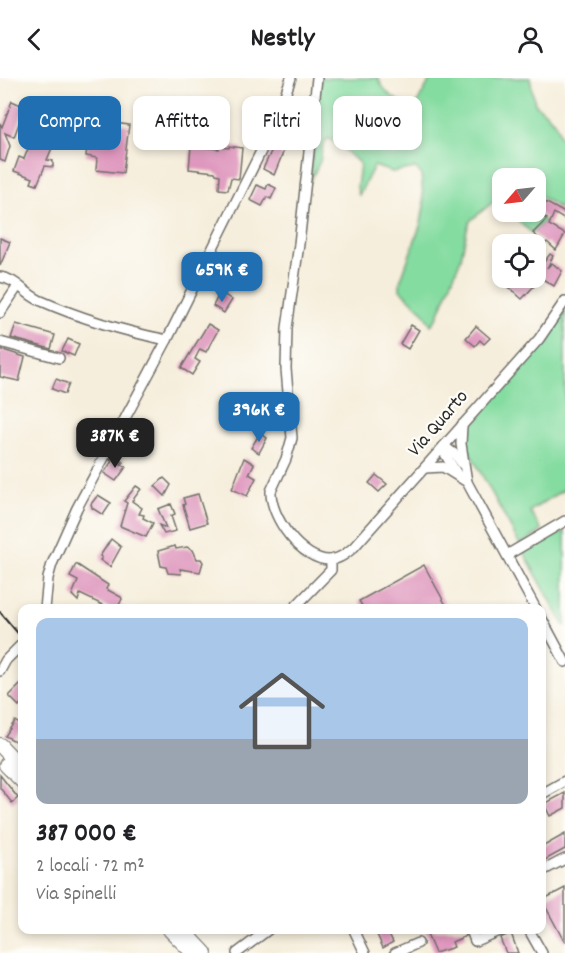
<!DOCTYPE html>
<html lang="it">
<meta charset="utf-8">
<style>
body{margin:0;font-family:Dekko,sans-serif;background:#f2f2f2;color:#202124;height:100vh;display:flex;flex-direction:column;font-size:22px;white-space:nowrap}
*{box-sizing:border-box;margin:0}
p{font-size:20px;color:#757577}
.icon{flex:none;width:33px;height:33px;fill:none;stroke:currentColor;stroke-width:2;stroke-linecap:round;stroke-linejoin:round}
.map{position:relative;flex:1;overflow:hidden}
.drawer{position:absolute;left:18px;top:526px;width:528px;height:330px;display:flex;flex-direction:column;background:#fff;border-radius:12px;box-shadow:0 3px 9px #0003}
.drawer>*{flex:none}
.hud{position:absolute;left:18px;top:18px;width:530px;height:54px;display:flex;gap:12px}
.needle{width:39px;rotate:242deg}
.buttons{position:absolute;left:492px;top:90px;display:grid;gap:12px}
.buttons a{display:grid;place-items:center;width:54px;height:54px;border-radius:12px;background:#fff;box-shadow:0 3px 9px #0003;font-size:30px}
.price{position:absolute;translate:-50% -51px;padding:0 14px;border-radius:12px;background:#1f6fb2;color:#fff;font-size:20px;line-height:39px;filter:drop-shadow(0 2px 3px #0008)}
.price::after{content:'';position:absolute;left:50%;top:36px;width:18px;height:14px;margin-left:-9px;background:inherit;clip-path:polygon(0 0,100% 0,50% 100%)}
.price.active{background:#222;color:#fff}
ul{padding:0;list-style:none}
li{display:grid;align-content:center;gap:12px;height:318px;padding:0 18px}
li span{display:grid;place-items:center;height:186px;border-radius:12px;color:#555}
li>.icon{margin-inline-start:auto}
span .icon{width:108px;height:108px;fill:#fffc;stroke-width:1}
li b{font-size:26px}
.pill{padding:0 21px;border-radius:12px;background:#fff;box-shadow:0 3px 9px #0003;font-size:21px;line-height:54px}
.pill.active{background:#1f6fb2;color:#fff}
header{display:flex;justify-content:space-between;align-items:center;height:78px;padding:0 18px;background:#fff;font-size:27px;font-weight:700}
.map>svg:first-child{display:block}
</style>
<header><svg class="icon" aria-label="back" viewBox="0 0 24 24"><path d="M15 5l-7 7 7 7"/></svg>Nestly<svg class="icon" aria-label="person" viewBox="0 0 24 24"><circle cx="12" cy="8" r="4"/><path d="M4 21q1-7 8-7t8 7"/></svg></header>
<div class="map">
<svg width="565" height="875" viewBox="0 0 565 875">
<rect width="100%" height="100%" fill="#fdfcf7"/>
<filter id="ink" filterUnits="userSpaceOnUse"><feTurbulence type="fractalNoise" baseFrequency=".0167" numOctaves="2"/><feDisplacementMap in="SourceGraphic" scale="12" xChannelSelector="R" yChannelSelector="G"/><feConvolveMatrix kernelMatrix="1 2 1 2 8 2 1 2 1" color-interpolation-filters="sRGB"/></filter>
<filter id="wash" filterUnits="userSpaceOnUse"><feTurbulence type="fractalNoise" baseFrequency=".008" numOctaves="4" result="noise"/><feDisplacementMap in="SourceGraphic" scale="24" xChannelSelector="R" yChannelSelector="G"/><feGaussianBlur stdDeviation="1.35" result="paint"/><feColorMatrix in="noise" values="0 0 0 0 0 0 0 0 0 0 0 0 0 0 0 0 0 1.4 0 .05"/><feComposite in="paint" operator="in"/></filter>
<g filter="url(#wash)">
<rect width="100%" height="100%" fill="#f6eedc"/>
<!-- green -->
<g fill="#84dca0" stroke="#588466" stroke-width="1.5">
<path d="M320,0H378C386,18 397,23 415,29L431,0H530L535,26C546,36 559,43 559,58L565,62V122L561,131L538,117L536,121V100H502V123L493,124L470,143L467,151L461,180L437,240L431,247L423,233L400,212V204L421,145L424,128L421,96L416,90L392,94L374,88L359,117L357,110L360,86L342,69L328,60L323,67L320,83L310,104Z"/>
<polygon points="514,134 530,134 545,143 532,155 520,145"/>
<polygon points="565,232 565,414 563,412 530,433 542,453 520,467 468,371 467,356 473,340 545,262"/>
<polygon points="565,454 565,549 522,471 545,459"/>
</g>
<g id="blocks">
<!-- building -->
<g fill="#df97be">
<polygon points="12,23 25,29 14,59 5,55 10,68 5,84 0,82 0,45 2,49"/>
<polygon points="106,44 129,47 123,95 96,92 97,80 86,78 89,48 106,50"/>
<polygon points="284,45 293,50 274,97 263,91"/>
<polygon points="38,55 50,59 48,63 54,65 47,82 53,83 53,89 45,88 37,107 31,105 33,100 14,93 19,79 24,81 33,58 36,60"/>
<polygon points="191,68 219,71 219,69 229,70 229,68 242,70 239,101 231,100 228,112 219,111 220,97 216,96 215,94 189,91"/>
<polygon points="268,106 276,110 271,121 267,119 262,128 250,122 257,107 266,111"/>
<polygon points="536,119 565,135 565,142 554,135 549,147 565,156 556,172 547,164 545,166 533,155 547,141 536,134"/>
<polygon points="0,160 10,164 0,188"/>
<polygon points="550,176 553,178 547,190 552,185 562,193 554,208 536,197 536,188 539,191"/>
<polygon points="505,200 528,200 535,207 522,221 502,203"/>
<polygon points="220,214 232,222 224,235 213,228"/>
<polygon points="16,246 55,257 51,271 11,260"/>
<polygon points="208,246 218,252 206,274 200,271 195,281 200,284 192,297 181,290"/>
<polygon points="411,247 419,252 408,271 400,266"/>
<polygon points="476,248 490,260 484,266 480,262 475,268 466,260"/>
<polygon points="68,261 79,266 74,278 62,273"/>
<polygon points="0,271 25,279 19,303 0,299"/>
<polygon points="56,301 69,306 65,316 52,311"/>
<polygon points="260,355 267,360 259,375 251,370"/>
<polygon points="113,377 123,384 121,386 126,389 116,403 104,395 112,383 110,382"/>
<polygon points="244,380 254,386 249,396 256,400 247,418 232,411"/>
<polygon points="376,397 387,406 379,414 369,405"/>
<polygon points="164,400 171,407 165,418 155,408"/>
<polygon points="136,408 141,411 132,423 142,430 139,436 144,437 143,440 153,445 146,459 120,448 127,425 124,423"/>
<polygon points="198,416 207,445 190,450 183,427 185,426 183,420"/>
<polygon points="98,417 111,425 103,437 92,430 91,426"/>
<polygon points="171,426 175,436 171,438 176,453 164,456 159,447 166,450 158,431"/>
<polygon points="111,461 121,469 110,489 100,482 102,479 100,478"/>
<polygon points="175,468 176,471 187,469 193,472 197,481 201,481 203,484 200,494 180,491 181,496 168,495 166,489 161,488 158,473"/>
<polygon points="76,486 108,507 106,511 121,519 122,521 119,527 126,531 111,531 80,516 78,523 72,517 78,503 70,499"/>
<polygon points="424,487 448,531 364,531 359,523"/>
<polygon points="22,605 22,624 19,628 9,618"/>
<polygon points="15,643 22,648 22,652 15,663 5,658"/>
<polygon points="0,697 18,720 12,725 0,710"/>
<polygon points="565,715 565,730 550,738 544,726"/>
<polygon points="565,756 565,771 545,782 542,775 542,769"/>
<polygon points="565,810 565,865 542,822"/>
<polygon points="375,852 387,852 393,864 383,870"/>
<polygon points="425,852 464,852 466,858 452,864 454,869 435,875"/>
<polygon points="511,855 518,875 506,875 500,860"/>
</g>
</g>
</g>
<g filter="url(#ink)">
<use href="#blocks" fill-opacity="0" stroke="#726f69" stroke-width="1.5"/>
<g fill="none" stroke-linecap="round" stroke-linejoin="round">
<!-- minor casing -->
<g stroke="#726f69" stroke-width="12">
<g id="minor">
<path d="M317,0L299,166L287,250L286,291L292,360L286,381L271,413C270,439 302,483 330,482C340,481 347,475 354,469L539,261L565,223"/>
<path d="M0,199C16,201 24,215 39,222C80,240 123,253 167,262"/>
<polyline points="0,235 18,208"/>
<polyline points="0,264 59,280"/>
<polyline points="462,347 461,366 467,404 536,531"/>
<polyline points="444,368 456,377 462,386"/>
<polyline points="444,368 445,376 457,396"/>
<polyline points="425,390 443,389 467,404"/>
<polyline points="507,477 565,443"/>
<polyline points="45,531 48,500 52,486 77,430 167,262 275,45 291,0"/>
<polyline points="293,531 331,492 331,482"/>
<polyline points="542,541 565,584"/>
<polyline points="0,593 6,582 22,566"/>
<polyline points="542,716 565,703"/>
<polyline points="542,793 565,781"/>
<polyline points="354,852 365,875"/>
<polyline points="471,852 475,863 501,852"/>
<polyline points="529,852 542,875"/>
<polyline points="237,875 268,852"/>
<polyline points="395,875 418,865"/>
</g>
</g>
<!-- highway casing -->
<g stroke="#726f69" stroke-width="16">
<g id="highway">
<polyline points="0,667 22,690"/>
<polyline points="6,687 22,703"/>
<polyline points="170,852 193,875"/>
<polyline points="188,857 205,875"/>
</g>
</g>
<!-- minor -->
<use href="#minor" stroke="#fff" stroke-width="9"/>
<!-- highway -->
<use href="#highway" stroke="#fff" stroke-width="14"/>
<!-- rail -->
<polyline stroke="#2b2b2b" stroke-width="2" points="0,534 22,560"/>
</g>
</g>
<g text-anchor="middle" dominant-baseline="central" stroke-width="4.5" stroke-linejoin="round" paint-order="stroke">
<!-- street labels -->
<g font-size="20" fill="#2b2b2b" stroke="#fdfcf7">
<text transform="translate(439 346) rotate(-49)">Via Quarto</text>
</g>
</g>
</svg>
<div class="buttons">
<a><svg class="needle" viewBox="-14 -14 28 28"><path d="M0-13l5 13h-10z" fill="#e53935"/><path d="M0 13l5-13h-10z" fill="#757577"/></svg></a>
<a><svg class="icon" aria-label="locate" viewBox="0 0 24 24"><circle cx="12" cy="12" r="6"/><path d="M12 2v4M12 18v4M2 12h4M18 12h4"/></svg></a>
</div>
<b class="price" style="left:222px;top:225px">659K €</b>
<b class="price" style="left:259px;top:365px">396K €</b>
<b class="price active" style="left:115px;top:391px">387K €</b>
<div class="hud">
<a class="pill active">Compra</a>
<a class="pill">Affitta</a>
<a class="pill">Filtri</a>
<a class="pill">Nuovo</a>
</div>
<section class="drawer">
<ul>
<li><span style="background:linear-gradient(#a9c7e8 65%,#9aa5b1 0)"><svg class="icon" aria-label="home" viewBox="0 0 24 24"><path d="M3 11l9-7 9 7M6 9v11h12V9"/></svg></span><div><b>387 000 €</b><p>2 locali · 72 m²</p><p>Via Spinelli</p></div></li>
</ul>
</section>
</div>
